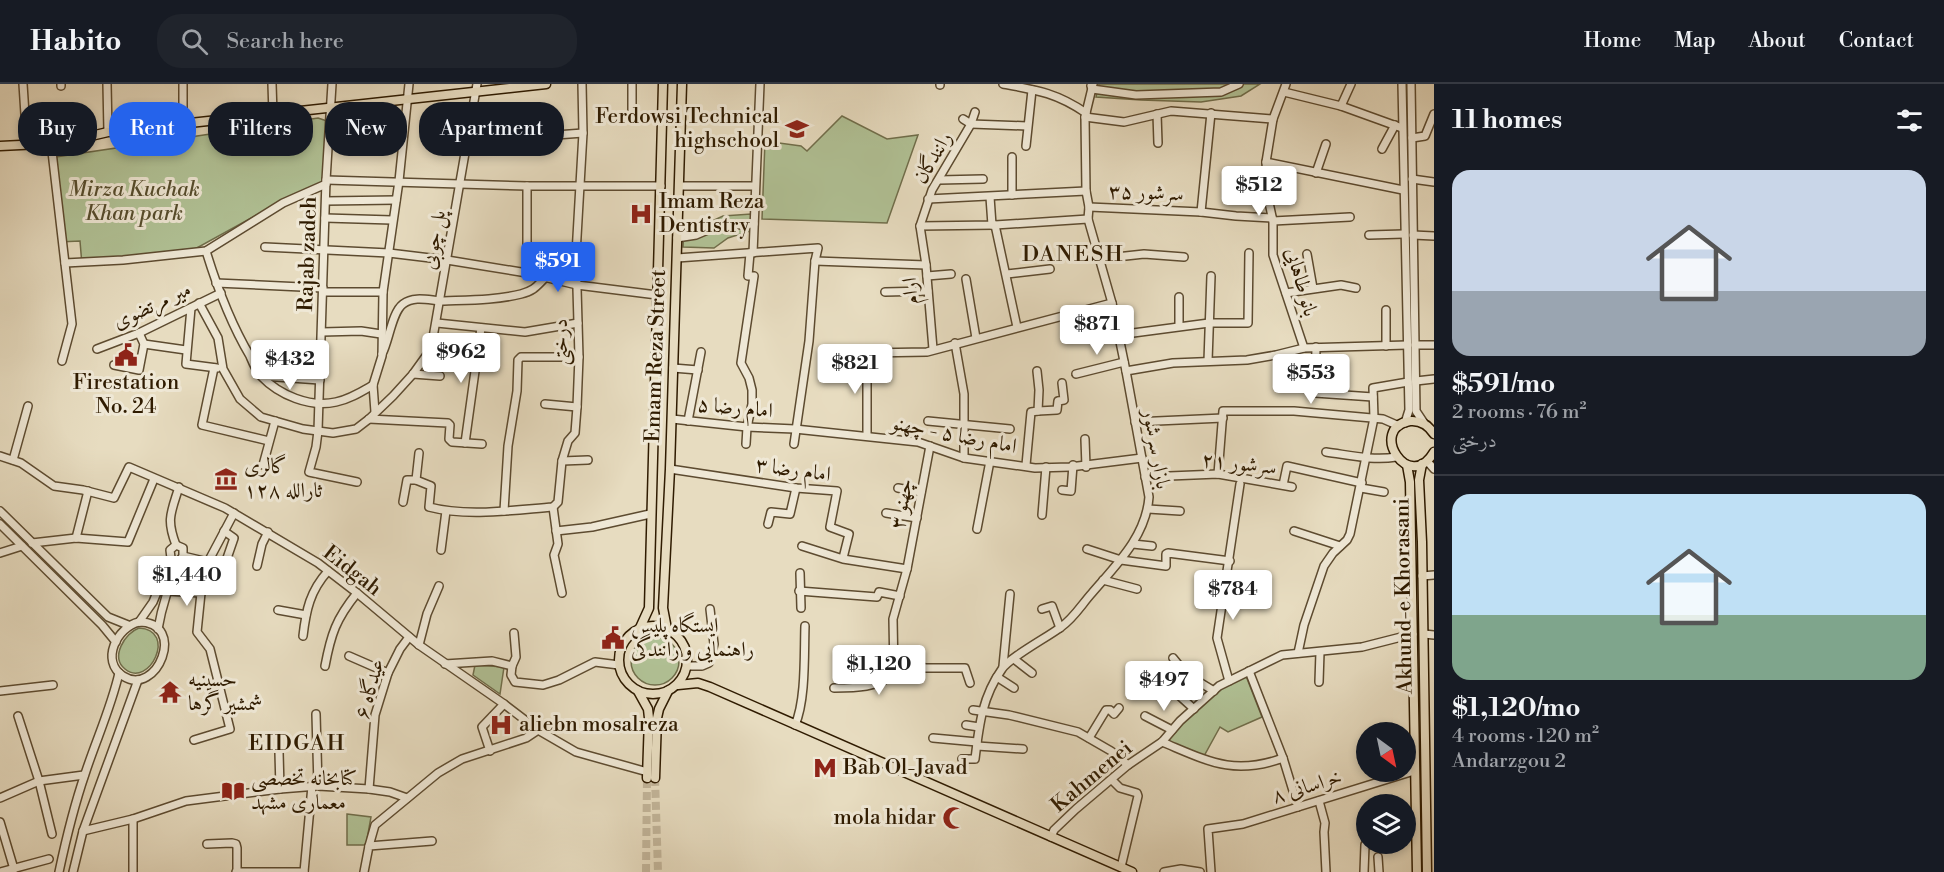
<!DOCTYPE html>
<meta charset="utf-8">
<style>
body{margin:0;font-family:"Libre Bodoni",Amiri,serif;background:#20242c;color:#f1f3f6;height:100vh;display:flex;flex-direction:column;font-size:22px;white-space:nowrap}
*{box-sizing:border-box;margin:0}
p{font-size:20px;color:#9ea1a6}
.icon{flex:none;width:33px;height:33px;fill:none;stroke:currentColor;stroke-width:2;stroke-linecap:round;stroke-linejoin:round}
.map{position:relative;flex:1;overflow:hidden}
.details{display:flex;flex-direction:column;background:#171b24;width:510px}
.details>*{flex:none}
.banner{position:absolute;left:18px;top:18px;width:570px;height:54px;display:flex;gap:12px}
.needle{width:39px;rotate:147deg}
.buttons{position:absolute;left:1356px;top:638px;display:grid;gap:12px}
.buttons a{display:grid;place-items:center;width:60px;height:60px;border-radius:50%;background:#171b24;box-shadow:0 3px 9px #0003;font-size:30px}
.price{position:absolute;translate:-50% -51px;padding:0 14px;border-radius:6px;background:#fff;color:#222;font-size:20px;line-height:39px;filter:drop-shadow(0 2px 3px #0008)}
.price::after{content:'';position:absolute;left:50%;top:36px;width:18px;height:14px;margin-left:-9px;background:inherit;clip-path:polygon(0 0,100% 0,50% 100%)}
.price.active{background:#2563eb;color:#fff}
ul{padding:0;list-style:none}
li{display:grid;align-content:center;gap:12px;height:318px;padding:0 18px}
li+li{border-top:2px solid #363941}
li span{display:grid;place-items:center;height:186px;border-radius:18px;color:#555}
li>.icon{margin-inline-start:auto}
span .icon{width:108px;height:108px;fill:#fffc;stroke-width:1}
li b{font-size:26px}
h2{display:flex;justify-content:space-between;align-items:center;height:72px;padding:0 18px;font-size:26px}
.chip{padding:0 21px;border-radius:24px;background:#171b24;box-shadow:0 3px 9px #0003;font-size:21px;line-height:54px}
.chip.active{background:#2563eb;color:#fff}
header{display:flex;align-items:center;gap:36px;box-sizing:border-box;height:84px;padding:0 30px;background:#171b24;border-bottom:2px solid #363941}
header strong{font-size:28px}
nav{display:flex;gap:33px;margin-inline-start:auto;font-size:21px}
.search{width:420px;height:54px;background:#20242c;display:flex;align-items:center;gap:15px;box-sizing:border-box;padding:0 21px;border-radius:24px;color:#9ea1a6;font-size:22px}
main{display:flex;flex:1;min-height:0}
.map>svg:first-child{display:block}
</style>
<header>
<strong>Habito</strong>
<div class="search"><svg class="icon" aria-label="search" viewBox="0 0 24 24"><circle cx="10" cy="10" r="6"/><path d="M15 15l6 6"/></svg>Search here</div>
<nav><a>Home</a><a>Map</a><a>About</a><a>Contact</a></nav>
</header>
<main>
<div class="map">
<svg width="1434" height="788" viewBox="0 0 1434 788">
<rect width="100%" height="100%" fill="#e7dcc0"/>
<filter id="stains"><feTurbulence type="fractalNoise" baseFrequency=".00333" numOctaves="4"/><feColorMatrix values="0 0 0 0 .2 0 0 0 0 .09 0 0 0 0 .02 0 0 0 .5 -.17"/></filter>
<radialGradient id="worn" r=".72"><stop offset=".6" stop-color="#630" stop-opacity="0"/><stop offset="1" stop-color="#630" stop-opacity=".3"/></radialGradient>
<!-- green -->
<g fill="#b1c296" stroke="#706e4b" stroke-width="1.5">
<polygon points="1099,0 1260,0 1241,12 1201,18 1141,16 1096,13"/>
<polygon points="842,32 887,55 918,51 887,139 762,135 765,57 801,62 807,67"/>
<polygon points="318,34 327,37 323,98 282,117 195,165 82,181 80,157 59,158 49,74"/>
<polygon points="751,130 750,147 728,154 714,164 683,163 684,146 699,143 723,132"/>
<path d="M139,544C178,546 149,605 125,585C110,573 125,549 139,544Z"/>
<circle cx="655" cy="577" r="24"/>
<polygon points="475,581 504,583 500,610 473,591"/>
<polygon points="1246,592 1262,633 1228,648 1220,643 1204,672 1167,658 1182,639 1220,605"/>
<polygon points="347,730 371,733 366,761 347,761"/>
</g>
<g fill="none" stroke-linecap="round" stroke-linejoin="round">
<!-- major-tunnel -->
<g stroke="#c2b59a" stroke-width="8" stroke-dasharray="8 4" stroke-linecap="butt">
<polyline points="655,694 658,788"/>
<polyline points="646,788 647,694"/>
</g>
<!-- minor casing -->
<g stroke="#5d4b30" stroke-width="10">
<g id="minor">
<polyline points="23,0 27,61"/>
<polyline points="61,0 61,2"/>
<polyline points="107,0 108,48"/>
<polyline points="183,0 183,40"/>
<polyline points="272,0 273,30"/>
<polyline points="332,0 326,96 318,347 316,363 309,388 357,398"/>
<polyline points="940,0 940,1"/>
<path d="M1003,0C1037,6 1057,9 1086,29"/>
<polyline points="1286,0 1273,35 1266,78 1268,114 1273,137 1273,171 1304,264"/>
<polyline points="1402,0 1409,326 1405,339"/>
<polyline points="1411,0 1416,327 1424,339"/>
<polyline points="1091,2 1092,5 1136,11 1221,8 1239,0"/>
<polyline points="1284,8 1341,22 1402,44"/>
<polyline points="1341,22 1351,0"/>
<polyline points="1157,30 1158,59"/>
<polyline points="1085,33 1124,38 1171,27 1273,35"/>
<polyline points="624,35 632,29 632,0"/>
<polyline points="963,35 971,40 1027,42"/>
<polyline points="516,54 583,49"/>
<polyline points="1412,54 1425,52 1434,30"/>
<polyline points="51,59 72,240 62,277"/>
<polyline points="1026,62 1032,6"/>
<polyline points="1382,65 1395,41"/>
<polyline points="1012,73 1012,111"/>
<polyline points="1266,78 1403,106"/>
<polyline points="1316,89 1326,60"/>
<polyline points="1412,95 1434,98"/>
<polyline points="326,96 527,102 661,102"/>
<polyline points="939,96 983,95"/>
<polyline points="527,102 527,189"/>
<polyline points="679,102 755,102"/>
<polyline points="990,113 992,141"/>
<polyline points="928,115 1086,107"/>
<polyline points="326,117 396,116"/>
<polyline points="1089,123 1201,128 1236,132 1272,134"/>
<polyline points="1201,128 1211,29"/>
<polyline points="325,134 392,136"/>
<polyline points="1273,137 1350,133"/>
<polyline points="995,141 1017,243"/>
<polyline points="920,142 995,141 1088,135"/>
<polyline points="1369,151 1404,150"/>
<polyline points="1413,151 1434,152"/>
<polyline points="677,154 696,151 717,142 754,140"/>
<polyline points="265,163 389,169 447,176 527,189 577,201 657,211"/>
<path d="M206,167C217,203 231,240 250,272C253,279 256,287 261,292C279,311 310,324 336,318C350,315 361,308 373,301"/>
<polyline points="753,169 760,0"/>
<polyline points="1307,170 1313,204"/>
<polyline points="677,174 818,164 815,177 809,257 794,360"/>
<polyline points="1098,175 1144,170 1184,173"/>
<polyline points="815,177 926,181"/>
<polyline points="65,179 123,176 206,167 283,119 326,100"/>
<polyline points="1007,190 1050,185"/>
<polyline points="927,192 951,190"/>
<polyline points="966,195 976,254"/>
<polyline points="216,199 323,204"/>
<polyline points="323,208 383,208"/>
<polyline points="885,208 928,207"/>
<polyline points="1286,209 1341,201 1356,204"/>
<polyline points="1179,213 1179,242"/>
<polyline points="199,219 218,254 223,285 240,315 261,333 303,345 333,349 356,345 369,335 393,312 413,290 431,265 477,0"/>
<polyline points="191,224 186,280 217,284"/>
<polyline points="437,239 525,248 578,239"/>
<polyline points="322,248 361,247 381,250"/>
<polyline points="1118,251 1209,239 1248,239 1249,169"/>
<polyline points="955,259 964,310 964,374"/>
<polyline points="144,260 186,266"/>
<polyline points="1415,261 1434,261"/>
<polyline points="1386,262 1386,226"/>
<polyline points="1316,263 1315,309 1373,313"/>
<polyline points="97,265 139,249 221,209"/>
<polyline points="933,265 926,181 920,142 932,106 971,40 975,28"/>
<path d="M382,270C389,257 392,228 403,220C415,211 431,217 444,217C469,216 497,216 521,210C536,206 537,201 547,192C555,184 567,177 576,170"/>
<polyline points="1208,277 1211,192"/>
<polyline points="114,281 139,286 144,260 139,249"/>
<polyline points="214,284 202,341 269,357"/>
<polyline points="673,284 698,286"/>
<polyline points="1126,287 1173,279 1247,276 1276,271 1304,264 1407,261"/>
<polyline points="413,290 440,292"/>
<polyline points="1076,290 1124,278"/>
<polyline points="262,292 320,296"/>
<polyline points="1416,297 1434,295"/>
<polyline points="545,320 577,323"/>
<polyline points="1038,327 1057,326 1058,317 1064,316 1062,299"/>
<polyline points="375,328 373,301 382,272 383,208 399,97 409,0"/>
<polyline points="369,335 448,339 450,341 449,355 452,358 482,360"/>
<polyline points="672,335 747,343 795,345 918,358 964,374 1035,384 1070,383 1142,374"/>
<polyline points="688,337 701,268"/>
<polyline points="928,337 1010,345"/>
<polyline points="1135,338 1223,334"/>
<polyline points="867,352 867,269 927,268 1112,219"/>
<polyline points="1085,355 1086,383"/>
<polyline points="465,359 481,244"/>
<polyline points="746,360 747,343 752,320 752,306 749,294 741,279 754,192 748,192 750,169"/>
<path d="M1326,368C1349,371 1373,377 1396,373"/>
<path d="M419,369L416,396L431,402L429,423C467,433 514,426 553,423L558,418L562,377L568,357L575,349L577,323L579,273L576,170L583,49L582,0"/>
<polyline points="0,372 21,379 54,402 83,406 114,414 129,383 225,424 318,479 357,509 419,561 504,620 538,646 576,668 644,687"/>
<polyline points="13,376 28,322"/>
<polyline points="562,377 588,376"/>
<polyline points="1427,377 1434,385"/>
<polyline points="263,381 275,337"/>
<polyline points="1026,381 1031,328 1038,327 1039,306 1037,287"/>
<polyline points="670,385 796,404 837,407 830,443 849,450 843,474"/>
<polyline points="1218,390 1223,327 1294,327 1383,335 1399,342"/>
<polyline points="1145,393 1218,390 1292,403"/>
<polyline points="1283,401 1287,382 1362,399"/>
<polyline points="898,404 921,408"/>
<polyline points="1361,404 1384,408"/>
<polyline points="1062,406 1071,407 1073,381"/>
<polyline points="403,418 407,396 416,396"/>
<polyline points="553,423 558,460 554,471 562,509"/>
<polyline points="1148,425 1180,427"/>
<polyline points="0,427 108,533 128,541"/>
<polyline points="504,427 508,362 517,307 518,276 521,273 579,273"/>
<polyline points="886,429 917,434"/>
<polyline points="1042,431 1046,383"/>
<polyline points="0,440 102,541 116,558"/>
<polyline points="768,440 771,428 790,430 796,404"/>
<polyline points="977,445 990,377"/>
<polyline points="224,447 234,454 225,480"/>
<polyline points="556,447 592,443 650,430"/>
<polyline points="1294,447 1340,462"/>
<polyline points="76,454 88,407"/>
<polyline points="32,459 76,454 128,458 154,395"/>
<polyline points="1133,460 1152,462"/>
<path d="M176,461C166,435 171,429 179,403"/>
<polyline points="802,462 843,475 907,485"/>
<polyline points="1087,465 1121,476 1166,482 1166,470 1168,469 1230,477"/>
<polyline points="441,466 446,427"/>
<polyline points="0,469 22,462"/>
<polyline points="183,472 208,478"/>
<polyline points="257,482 262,460 268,448"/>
<polyline points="800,489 801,524"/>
<polyline points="1422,492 1434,491"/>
<polyline points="1103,496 1137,505"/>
<polyline points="167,507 201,509"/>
<polyline points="799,507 877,513 879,508 900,512"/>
<polyline points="1042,525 1052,522 1060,544"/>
<polyline points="278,526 306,531"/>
<path d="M139,538L153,518L171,474L170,466L176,461L183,464V472L180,476C170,498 162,521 158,545"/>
<path d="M139,538C188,538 157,614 123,592C100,577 117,543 139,538Z"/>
<polyline points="1424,550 1434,551"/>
<path d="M303,552C306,526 310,507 328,487"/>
<polyline points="419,561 427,530 439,502"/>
<polyline points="1298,569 1304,541 1324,482 1333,469 1347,456 1350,450 1374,334 1373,304 1408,298"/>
<polyline points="349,572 388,589"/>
<polyline points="1173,574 1186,590 1214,607"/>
<polyline points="1014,575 1032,589"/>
<polyline points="445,580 492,577 512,582 516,573 514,549"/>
<polyline points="895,580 926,584 965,584 970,599"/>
<path d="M325,582C331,550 336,535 357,509"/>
<polyline points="512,582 511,591 515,598 543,601 559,596 595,578 619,581"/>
<polyline points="687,582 702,582 709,579 714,560 710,525"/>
<polyline points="1003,582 1010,510"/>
<polyline points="1249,587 1283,674 1298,723"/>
<polyline points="997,593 1014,604"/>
<polyline points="1162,596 1194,625"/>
<polyline points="1229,597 1217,554 1240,400"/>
<polyline points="1319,598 1320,568"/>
<path d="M834,604C855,604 879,604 894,589L893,535L907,485L930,362"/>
<polyline points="0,607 53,601"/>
<polyline points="973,626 1009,631 1078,648 1111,667 1128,681"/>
<polyline points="316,630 318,702"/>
<polyline points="18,632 39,697 52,750"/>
<polyline points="1145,632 1172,646"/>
<path d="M795,641C806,616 804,570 805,542"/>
<polyline points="966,641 979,643"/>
<polyline points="933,654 977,658"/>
<polyline points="1089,654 1106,626 1110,626 1114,630 1119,624"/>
<polyline points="194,656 230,645 210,565 197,548 201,509 208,478 234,429"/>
<path d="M1162,658C1208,677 1233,692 1283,674"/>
<polyline points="977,662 1023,665"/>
<polyline points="490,667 482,643 504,620"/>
<polyline points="279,668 280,705"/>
<path d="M962,675H975C979,642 982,613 1002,585C1010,573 1048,553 1061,543C1074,534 1082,520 1092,509C1117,480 1146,452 1149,413L1126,287L1112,219L1088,135L1089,123L1086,107L1085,33L1093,0"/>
<polyline points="1112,696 1120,704 1137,709 1138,712 1121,783"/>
<polyline points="369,705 375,631 388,589 400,565 409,553"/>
<polyline points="0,714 39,697 84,691"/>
<polyline points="1319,717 1325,739 1324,748 1326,788"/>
<polyline points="133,735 133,788"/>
<polyline points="0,738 14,785"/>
<polyline points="83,747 133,735 186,717 280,705 318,702 369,705 390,708 407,714"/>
<polyline points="1051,753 1054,746 1076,725 1128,681 1162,658 1180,637 1219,602 1282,571 1362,563 1413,550"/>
<polyline points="207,760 232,759 236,760 237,764 237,788"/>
<polyline points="369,762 375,741 438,689 462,675 526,654 538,646"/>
<polyline points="1378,773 1379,788"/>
<polyline points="1,788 49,775"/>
<path d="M59,788C66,755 74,722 85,690C96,656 111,624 119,589"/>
<polyline points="73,788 83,747 138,596"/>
<polyline points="236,788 304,788"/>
<polyline points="304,788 312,702"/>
<polyline points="364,788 369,762 432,757"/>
<polyline points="1164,788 1181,785 1200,788"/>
<polyline points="1211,788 1208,745 1243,740 1414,687"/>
<polyline points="1364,788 1365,761 1382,760"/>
</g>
</g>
<!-- major casing -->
<g stroke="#2f1b00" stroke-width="11">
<g id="major">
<polyline points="0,62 61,59 108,48 546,0"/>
<path d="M1434,350C1429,342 1421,336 1410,337C1367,344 1409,411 1434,368"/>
<polyline points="1422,380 1419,396 1422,458 1427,788"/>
<polyline points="1407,381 1410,398 1417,788"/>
<circle cx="653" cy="576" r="34"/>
<polyline points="667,545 663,524 670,385 682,0"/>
<polyline points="639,546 649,524 663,0"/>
<polyline points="678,601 698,599 710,603 1132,788"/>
<polyline points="638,607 648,625 649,634 647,694"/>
<polyline points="655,694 657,634 659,625 668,607"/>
</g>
</g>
<!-- minor -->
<use href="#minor" stroke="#efe8d6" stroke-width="7"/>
<!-- major -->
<use href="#major" stroke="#e7dcc0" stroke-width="8"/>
</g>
<!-- icons -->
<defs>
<g id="school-bare" transform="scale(1.8)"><path d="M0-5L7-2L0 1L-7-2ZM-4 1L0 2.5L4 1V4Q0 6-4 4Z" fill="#8f2418" stroke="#efe8d6" stroke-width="2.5" paint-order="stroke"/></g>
<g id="hospital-bare" transform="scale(1.8)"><path d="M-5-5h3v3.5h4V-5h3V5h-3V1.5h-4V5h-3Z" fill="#8f2418" stroke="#efe8d6" stroke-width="2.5" paint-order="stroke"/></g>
<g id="civic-bare" transform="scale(1.8)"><path d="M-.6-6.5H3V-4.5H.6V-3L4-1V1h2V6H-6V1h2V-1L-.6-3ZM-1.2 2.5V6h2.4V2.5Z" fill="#8f2418" stroke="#efe8d6" stroke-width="2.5" paint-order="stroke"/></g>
<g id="museum-bare" transform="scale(1.8)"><path d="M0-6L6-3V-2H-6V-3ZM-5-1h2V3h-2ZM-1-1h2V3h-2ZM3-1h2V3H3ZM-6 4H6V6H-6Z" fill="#8f2418" stroke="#efe8d6" stroke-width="2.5" paint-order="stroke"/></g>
<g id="temple-bare" transform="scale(1.8)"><path d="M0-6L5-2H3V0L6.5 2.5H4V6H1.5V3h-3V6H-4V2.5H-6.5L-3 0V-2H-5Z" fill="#8f2418" stroke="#efe8d6" stroke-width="2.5" paint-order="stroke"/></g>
<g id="metro-bare" transform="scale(1.8)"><path d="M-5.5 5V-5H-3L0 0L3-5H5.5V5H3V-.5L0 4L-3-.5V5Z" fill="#8f2418" stroke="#efe8d6" stroke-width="2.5" paint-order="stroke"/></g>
<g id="library-bare" transform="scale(1.8)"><path d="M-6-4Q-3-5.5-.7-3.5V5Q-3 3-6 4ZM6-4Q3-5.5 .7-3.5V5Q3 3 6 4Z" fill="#8f2418" stroke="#efe8d6" stroke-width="2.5" paint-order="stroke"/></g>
<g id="mosque-bare" transform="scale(1.8)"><path d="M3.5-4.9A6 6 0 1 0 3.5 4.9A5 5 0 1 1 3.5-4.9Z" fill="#8f2418" stroke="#efe8d6" stroke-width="2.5" paint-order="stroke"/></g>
</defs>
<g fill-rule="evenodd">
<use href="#school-bare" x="797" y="45"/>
<use href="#hospital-bare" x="641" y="130"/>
<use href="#civic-bare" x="126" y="271"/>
<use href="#museum-bare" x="226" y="395"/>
<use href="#civic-bare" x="613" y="554"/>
<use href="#temple-bare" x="170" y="608"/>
<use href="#hospital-bare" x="501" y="641"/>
<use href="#metro-bare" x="825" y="684"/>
<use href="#library-bare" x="233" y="707"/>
<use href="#mosque-bare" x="954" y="734"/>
</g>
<g text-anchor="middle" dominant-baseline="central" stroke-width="6" stroke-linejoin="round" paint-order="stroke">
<!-- poi labels -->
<g font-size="21" fill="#2f1b00" stroke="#efe8d6" text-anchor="start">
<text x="779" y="33" text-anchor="end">Ferdowsi Technical<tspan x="779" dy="24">highschool</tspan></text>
<text x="659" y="118">Imam Reza<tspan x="659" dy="24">Dentistry</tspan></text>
<text x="126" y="299" text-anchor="middle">Firestation<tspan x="126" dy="24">No. 24</tspan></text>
<text x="244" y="383">گالری<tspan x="244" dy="24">ثارالله ۱۲۸</tspan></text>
<text x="631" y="542">ایستگاه پلیس<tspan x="631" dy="24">راهنمایی و رانندگی</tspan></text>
<text x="188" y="596">حسینیه<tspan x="188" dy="24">شمشیر گرها</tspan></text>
<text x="519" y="641">aliebn mosalreza</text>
<text x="843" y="684">Bab Ol-Javad</text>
<text x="251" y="695">کتابخانه تخصصی<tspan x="251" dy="24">معماری مشهد</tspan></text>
<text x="936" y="734" text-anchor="end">mola hidar</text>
</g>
<!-- street labels -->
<g font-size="21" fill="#2f1b00" stroke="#efe8d6">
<text transform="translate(933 74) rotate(-60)">رانندگان</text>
<text transform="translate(1146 109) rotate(2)">سرشور ۳۵</text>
<text transform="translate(434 156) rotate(-80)">پل چوبی</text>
<text transform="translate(308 170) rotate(-88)">Rajab zadeh</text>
<text transform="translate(1301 198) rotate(74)">بانو طاهایی</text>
<text transform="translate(911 207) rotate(-95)">ارام</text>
<text transform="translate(152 222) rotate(-25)">میر مرتضوی</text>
<text transform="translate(561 258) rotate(-90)">درختی</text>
<text transform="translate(656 272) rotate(-88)">Emam Reza Street</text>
<text transform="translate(735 324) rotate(5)">امام رضا ۵</text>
<text transform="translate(954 351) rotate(11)">امام رضا ۵ - چهنو</text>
<text transform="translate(1156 365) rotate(80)">بازار سرشور</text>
<text transform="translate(1239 380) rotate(6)">سرشور ۲۱</text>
<text transform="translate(793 386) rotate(8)">امام رضا ۳</text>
<text transform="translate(902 420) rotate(-80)">چهنو ۳</text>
<text transform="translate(352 487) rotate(38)">Eidgah</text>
<text transform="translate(1404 512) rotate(-91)">Akhund-e Khorasani</text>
<text transform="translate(370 605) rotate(-74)">عیدگاه ۶</text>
<text transform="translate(1092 693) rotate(-40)">Kahmenei</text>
<text transform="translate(1307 703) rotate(-17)">خراسانی ۸</text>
</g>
<!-- park labels -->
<g font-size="21" font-style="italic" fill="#564d2d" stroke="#efe8d6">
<text x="134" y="106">Mirza Kuchak<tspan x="134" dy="24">Khan park</tspan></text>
</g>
<!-- neighbourhood labels -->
<g font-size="22" letter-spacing="1.5" fill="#2f1b00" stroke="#efe8d6">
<text x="1073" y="170">DANESH</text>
<text x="297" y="659">EIDGAH</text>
</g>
</g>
<rect width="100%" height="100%" filter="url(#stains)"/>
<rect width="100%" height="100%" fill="url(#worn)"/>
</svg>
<div class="buttons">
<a><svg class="needle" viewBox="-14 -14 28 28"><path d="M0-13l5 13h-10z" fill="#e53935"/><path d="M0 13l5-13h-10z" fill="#9ea1a6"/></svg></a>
<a><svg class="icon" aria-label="layers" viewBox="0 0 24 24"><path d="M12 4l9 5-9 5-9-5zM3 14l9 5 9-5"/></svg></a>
</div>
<b class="price" style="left:1259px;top:133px">$512</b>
<b class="price active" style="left:558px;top:209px">$591</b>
<b class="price" style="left:1097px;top:272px">$871</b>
<b class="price" style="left:461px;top:300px">$962</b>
<b class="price" style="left:290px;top:307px">$432</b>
<b class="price" style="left:855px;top:311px">$821</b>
<b class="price" style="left:1311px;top:321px">$553</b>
<b class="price" style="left:187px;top:523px">$1,440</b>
<b class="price" style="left:1233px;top:537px">$784</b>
<b class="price" style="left:879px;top:612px">$1,120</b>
<b class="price" style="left:1164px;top:628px">$497</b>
<div class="banner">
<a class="chip">Buy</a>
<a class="chip active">Rent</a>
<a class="chip">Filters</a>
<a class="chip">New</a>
<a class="chip">Apartment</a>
</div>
</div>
<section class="details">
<h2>11 homes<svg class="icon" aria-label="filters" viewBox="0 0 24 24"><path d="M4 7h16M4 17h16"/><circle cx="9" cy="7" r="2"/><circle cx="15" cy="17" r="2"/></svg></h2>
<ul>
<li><span style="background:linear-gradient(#c9d6e8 65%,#9aa5b1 0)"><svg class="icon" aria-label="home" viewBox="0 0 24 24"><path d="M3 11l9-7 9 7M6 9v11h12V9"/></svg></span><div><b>$591/mo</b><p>2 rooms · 76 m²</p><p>درختی</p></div></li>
<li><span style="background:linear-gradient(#bfe0f5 65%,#7fa58c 0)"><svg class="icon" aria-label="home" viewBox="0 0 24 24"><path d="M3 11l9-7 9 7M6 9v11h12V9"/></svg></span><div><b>$1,120/mo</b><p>4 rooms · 120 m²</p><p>Andarzgou 2</p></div></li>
</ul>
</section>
</main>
